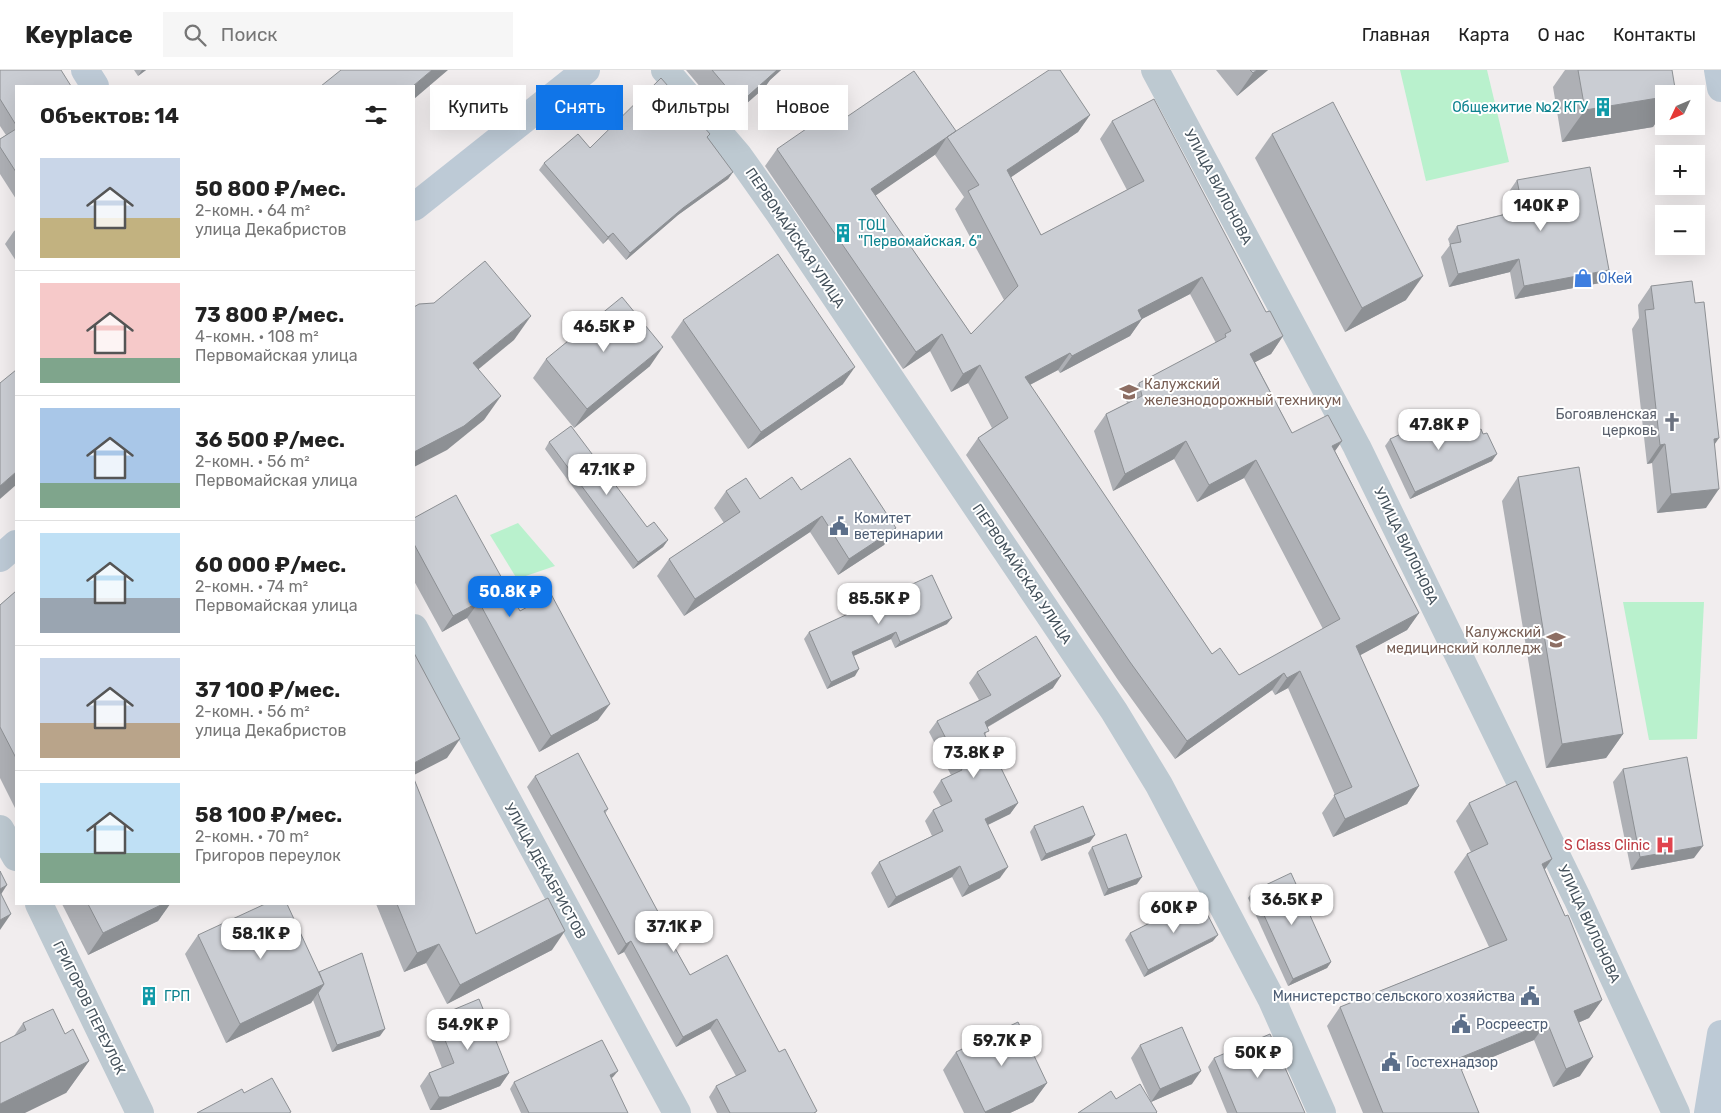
<!DOCTYPE html>
<html lang="ru">
<meta charset="utf-8">
<style>
body{margin:0;font-family:Rubik,sans-serif;background:#f6f6f6;color:#222;height:100vh;display:flex;flex-direction:column;font-size:19px;white-space:nowrap}
*{box-sizing:border-box;margin:0}
p{font-size:16px;color:#767676}
.icon{flex:none;width:28px;height:28px;fill:none;stroke:currentColor;stroke-width:2;stroke-linecap:round;stroke-linejoin:round}
.map{position:relative;flex:1;overflow:hidden}
.drawer{position:absolute;left:15px;top:15px;width:400px;height:820px;display:flex;flex-direction:column;background:#fff;border-radius:0px;box-shadow:0 5px 20px #0002}
.drawer>*{flex:none}
.banner{position:absolute;left:430px;top:15px;width:475px;height:45px;display:flex;gap:10px}
.needle{width:32px;rotate:226deg}
.tools{position:absolute;left:1655px;top:15px;display:grid;gap:10px}
.tools a{display:grid;place-items:center;width:50px;height:50px;border-radius:0px;background:#fff;box-shadow:0 5px 20px #0002;font-size:25px}
.price{position:absolute;translate:-50% -42px;padding:0 11px;border-radius:10px;background:#fff;color:#222;font-size:16px;line-height:32px;filter:drop-shadow(0 1px 2px #0008)}
.price::after{content:'';position:absolute;left:50%;top:30px;width:15px;height:11px;margin-left:-8px;background:inherit;clip-path:polygon(0 0,100% 0,50% 100%)}
.price.active{background:#1075e8;color:#fff}
ul{padding:0;list-style:none}
li{display:flex;align-items:center;gap:15px;height:125px;padding:0 25px}
li+li{border-top:1px solid #e0e0e0}
li span{display:grid;place-items:center;flex:none;width:140px;height:100px;border-radius:0px;color:#555}
li>.icon{margin-inline-start:auto}
span .icon{width:60px;height:60px;fill:#fffc;stroke-width:1}
li b{font-size:21px}
h2{display:flex;justify-content:space-between;align-items:center;height:60px;padding:0 25px;font-size:21px}
.tag{padding:0 18px;border-radius:0px;background:#fff;box-shadow:0 5px 20px #0002;font-size:18px;line-height:45px}
.tag.active{background:#1075e8;color:#fff}
header{display:flex;align-items:center;gap:30px;box-sizing:border-box;height:70px;padding:0 25px;background:#fff;border-bottom:1px solid #e0e0e0}
header strong{font-size:24px}
nav{display:flex;gap:28px;margin-inline-start:auto;font-size:18px}
.search{width:350px;height:45px;background:#f6f6f6;display:flex;align-items:center;gap:12px;box-sizing:border-box;padding:0 18px;border-radius:0px;color:#767676;font-size:19px}
.map>svg:first-child{display:block}
</style>
<header>
<strong>Keyplace</strong>
<div class="search"><svg class="icon" aria-label="search" viewBox="0 0 24 24"><circle cx="10" cy="10" r="6"/><path d="M15 15l6 6"/></svg>Поиск</div>
<nav><a>Главная</a><a>Карта</a><a>О нас</a><a>Контакты</a></nav>
</header>
<div class="map">
<svg width="1721" height="1043" viewBox="0 0 1721 1043">
<rect width="100%" height="100%" fill="#f1edee"/>
<!-- green -->
<g fill="#b9f1cd">
<polygon points="1400,0 1487,0 1509,92 1426,111"/>
<polygon points="518,453 555,496 517,509 490,465"/>
<polygon points="1623,532 1704,532 1697,669 1649,670"/>
</g>
<g fill="none" stroke-linecap="round" stroke-linejoin="round">
<!-- street -->
<g stroke="#bdc9d1" stroke-width="28">
<polyline points="665,0 738,85 779,143 1114,641 1159,715 1272,930 1322,1043"/>
<polyline points="1155,0 1357,377 1577,828 1676,1043"/>
<polyline points="414,558 677,1043"/>
<polyline points="0,759 16,787"/>
<polyline points="39,834 140,1043"/>
</g>
<!-- secondary -->
<g stroke="#bdcad6" stroke-width="28">
<polyline points="85,0 95,16"/>
<polyline points="1718,0 1721,18"/>
<polyline points="414,137 586,0"/>
<polyline points="0,488 16,474"/>
<polyline points="1708,1043 1721,964"/>
</g>
</g>
<!-- wall -->
<g fill="#aeb0b5" fill-rule="evenodd">
<polygon points="0,0 16,16 16,129 0,104 0,69 6,65 0,56"/>
<polygon points="134,0 146,0 138,6"/>
<polygon points="686,0 781,0 770,10 765,17 728,50"/>
<polygon points="1216,0 1268,0 1237,26"/>
<polygon points="1565,0 1672,0 1653,57 1562,72 1553,17"/>
<path d="M1090,45L1078,62L1011,107L1041,165L1127,120L1100,69L1112,51L1266,242L1283,266L1271,284L1255,292L1292,363L1342,371L1335,381L1419,543L1407,560L1360,585L1419,716L1407,734L1333,767L1322,743L1335,725L1288,618L1275,625L1272,620L1175,689L1118,610L966,385L978,368L992,358L968,313L951,322L930,281L903,299L765,96L777,79L829,59L955,63ZM936,84L935,85L964,127L955,139L1004,230L971,264L875,125ZM1190,224L1216,273L1139,313L1126,330L1127,333L1106,344L1094,361L1113,421L1174,389L1197,432L1244,408L1323,559L1239,605L1212,584L1030,315L1058,300L1060,303L1130,266L1142,249Z"/>
<polygon points="1272,64 1406,230 1345,262 1255,88"/>
<polygon points="708,68 733,102 728,109 678,145 626,190 608,169 603,174 539,100 544,93 590,78"/>
<polygon points="1517,110 1600,213 1515,229 1510,202 1449,217 1441,187 1450,175 1448,169 1457,156 1512,142 1508,123"/>
<polygon points="16,160 16,191 5,174 14,161"/>
<polygon points="1651,216 1695,233 1715,375 1706,438 1657,443 1652,393 1647,394 1632,259 1639,248 1638,235"/>
<polygon points="683,250 843,314 748,379 671,267"/>
<polygon points="546,289 650,296 574,358 533,308"/>
<polygon points="1390,369 1459,369 1492,391 1410,429 1385,376"/>
<polygon points="549,372 647,457 668,470 663,477 633,499 545,379"/>
<polygon points="1518,407 1623,664 1606,688 1546,698 1502,431"/>
<polygon points="801,420 896,458 884,475 838,505 810,462 684,546 657,506 669,489 724,453 714,438 726,421 760,429"/>
<polygon points="414,448 520,541 598,650 539,682 467,548 442,562 414,511"/>
<polygon points="16,521 16,740 0,708 0,535"/>
<polygon points="947,554 895,578 891,569 853,586 855,606 827,619 804,569 809,562"/>
<polygon points="977,602 1053,618 988,657 985,666 1018,733 1010,744 988,755 1000,808 962,827 952,807 888,838 871,803 879,792 932,766 925,751 933,740 941,736 933,722 941,710 951,705 929,662 937,651 979,630 969,613"/>
<polygon points="1623,699 1694,788 1631,800 1613,712"/>
<polygon points="535,706 608,739 605,744 664,853 663,856 690,905 779,982 816,1043 717,1043 709,1027 716,1016 736,1006 710,959 676,977 624,882 618,885 527,717"/>
<polygon points="1469,733 1545,800 1602,930 1589,948 1578,953 1580,1006 1553,1017 1534,970 1461,1000 1479,1043 1363,1043 1327,956 1340,937 1489,877 1454,802 1467,784 1471,782 1456,751"/>
<polygon points="1034,756 1090,772 1041,791 1030,762"/>
<polygon points="1092,777 1137,814 1104,826 1088,783"/>
<polygon points="1253,821 1331,892 1327,898 1288,916 1248,828"/>
<polygon points="62,834 170,834 158,851 88,885"/>
<polygon points="376,834 414,834 476,864 552,880 447,934 426,893 404,902"/>
<polygon points="1130,863 1213,871 1144,907 1125,870"/>
<polygon points="198,865 319,902 380,966 332,982 313,930 311,933 226,973 185,884"/>
<polygon points="436,947 509,1003 500,1016 440,1040 430,1040 420,1016 429,1003 442,998 427,960"/>
<polygon points="23,953 65,964 89,991 66,1023 14,966"/>
<polygon points="1140,975 1192,1014 1151,1032 1131,988"/>
<polygon points="956,982 1047,1013 1033,1032 1010,1043 964,1043 943,1000"/>
<polygon points="1214,988 1305,1043 1227,1043 1208,997"/>
<polygon points="613,1007 611,1008 628,1043 521,1043 510,1019 514,1012"/>
</g>
<!-- shaded-wall -->
<g fill="#8d9094">
<polygon points="142,0 146,0 138,6"/>
<polygon points="432,0 448,0 414,29 414,16 413,16"/>
<polygon points="774,0 781,0 770,10 765,17 728,50 740,33"/>
<polygon points="1257,0 1268,0 1237,26 1253,3"/>
<polygon points="1664,27 1664,42 1653,57 1562,72 1585,40"/>
<polygon points="1090,45 1078,62 995,118 1007,100"/>
<polygon points="956,61 947,67 936,84 859,137 871,119"/>
<polygon points="733,102 728,109 678,145 626,190 630,183 683,138"/>
<polygon points="613,163 608,169 603,174 608,167"/>
<polygon points="1519,189 1510,202 1449,217 1458,204"/>
<polygon points="1609,200 1600,213 1515,229 1524,216"/>
<polygon points="1423,206 1406,230 1345,262 1362,238"/>
<polygon points="1202,207 1190,224 1142,249 1130,266 1060,303 1072,286 1138,240"/>
<polygon points="531,246 514,270 457,317 473,293"/>
<polygon points="942,264 930,281 903,299 916,282"/>
<polygon points="1283,266 1271,284 1238,301 1250,284"/>
<polygon points="663,277 650,296 574,358 587,339"/>
<polygon points="1070,283 1058,300 1012,324 1025,307"/>
<polygon points="980,295 968,313 951,322 963,304"/>
<polygon points="855,297 843,314 748,379 761,362"/>
<polygon points="501,326 484,350 447,380 414,397 414,382"/>
<polygon points="1719,368 1706,387 1714,369"/>
<polygon points="1186,371 1174,389 1113,421 1125,404"/>
<polygon points="1342,371 1330,388 1332,376"/>
<polygon points="1665,374 1652,393 1647,394 1660,375"/>
<polygon points="1497,384 1492,391 1410,429 1415,422"/>
<polygon points="1256,390 1244,408 1197,432 1209,415"/>
<polygon points="16,402 16,415 0,429 0,416"/>
<polygon points="1719,419 1706,438 1657,443 1671,424"/>
<polygon points="822,446 810,462 684,546 695,529"/>
<polygon points="896,458 884,475 838,505 849,489"/>
<polygon points="668,470 663,477 633,499 638,492"/>
<polygon points="479,532 467,548 442,562 453,546"/>
<polygon points="1419,543 1407,560 1344,594 1356,576"/>
<polygon points="952,548 947,554 895,578 900,572"/>
<polygon points="896,562 891,569 847,589 852,582"/>
<polygon points="859,599 855,606 827,619 831,612"/>
<polygon points="1300,601 1288,618 1275,625 1287,608"/>
<polygon points="1284,603 1272,620 1175,689 1187,671"/>
<polygon points="1061,606 1053,618 977,663 985,652"/>
<polygon points="610,634 598,650 539,682 551,666"/>
<polygon points="1623,664 1606,688 1546,698 1562,674"/>
<polygon points="460,669 447,688 414,705 414,693"/>
<polygon points="1419,716 1407,734 1333,767 1345,749"/>
<polygon points="1018,733 1010,744 977,760 985,749"/>
<polygon points="1095,765 1090,772 1041,791 1046,784"/>
<polygon points="1703,776 1694,788 1631,800 1640,787"/>
<polygon points="1552,789 1539,808 1542,794"/>
<polygon points="960,796 952,807 888,838 896,827"/>
<polygon points="1008,797 1000,808 962,827 969,816"/>
<polygon points="1142,807 1137,814 1104,826 1108,819"/>
<polygon points="7,815 0,826 0,819"/>
<polygon points="163,834 170,834 158,851 88,885 103,863"/>
<polygon points="11,844 0,860 0,850"/>
<polygon points="565,861 552,880 447,934 460,915"/>
<polygon points="1218,865 1213,871 1144,907 1148,900"/>
<polygon points="631,871 624,882 618,885 626,874"/>
<polygon points="439,874 426,893 404,902 417,883"/>
<polygon points="1331,892 1327,898 1288,916 1293,909"/>
<polygon points="324,914 311,933 226,973 240,954"/>
<polygon points="1602,930 1589,948 1561,960 1574,941"/>
<polygon points="717,949 710,959 676,977 683,967"/>
<polygon points="1547,952 1534,970 1444,1007 1457,989"/>
<polygon points="385,959 380,966 332,982 337,975"/>
<polygon points="1593,987 1580,1006 1553,1017 1566,999"/>
<polygon points="89,991 66,1023 25,1043 0,1043 0,1034"/>
<polygon points="618,1001 613,1007 605,1011 610,1005"/>
<polygon points="1201,1001 1192,1014 1151,1032 1160,1019"/>
<polygon points="509,1003 500,1016 440,1040 430,1040 439,1027"/>
<polygon points="1047,1013 1033,1032 1010,1043 985,1043 985,1042"/>
</g>
<!-- building -->
<g fill="#cacdd3" stroke="#8d9094" fill-rule="evenodd">
<polygon points="0,0 61,0 71,16 16,16 16,55 0,29"/>
<polygon points="341,0 432,0 413,16 321,16"/>
<polygon points="712,0 777,0 740,33"/>
<path d="M1049,0H1060L1090,45L1007,100L1041,165L1144,111L1112,51L1154,29L1266,242L1270,241L1283,266L1250,284L1292,363L1328,345L1342,371L1332,376L1419,543L1356,576L1419,716L1345,749L1334,725L1352,717L1300,601L1287,608L1284,603L1187,671L1130,592L978,368L1008,348L980,295L963,304L942,264L916,282L777,79L822,48L829,59L914,1L956,61L871,119L971,264L1018,216L968,121L979,115L947,67ZM1202,207L1231,261L1225,264L1226,267L1139,313L1142,326L1106,344L1125,404L1186,371L1209,415L1256,390L1340,549L1239,605L1220,578L1212,584L1025,307L1070,283L1072,286L1142,249L1138,240Z"/>
<polygon points="1250,0 1257,0 1253,3"/>
<polygon points="1578,0 1672,0 1676,24 1664,24 1664,27 1585,40"/>
<polygon points="661,8 710,64 707,67 733,102 683,138 630,183 613,163 608,167 544,93 578,64 590,78"/>
<polygon points="1333,32 1423,206 1362,238 1272,64"/>
<polygon points="16,59 16,102 0,77 0,69"/>
<polygon points="1590,97 1609,200 1524,216 1519,189 1458,204 1450,174 1461,172 1457,156 1523,140 1517,110"/>
<polygon points="778,184 855,297 761,362 683,250"/>
<polygon points="485,191 531,246 473,293 501,326 464,356 414,382 414,237 419,234 434,233"/>
<polygon points="1692,211 1695,233 1704,232 1719,368 1714,369 1719,419 1671,424 1665,374 1660,375 1645,240 1654,239 1651,216"/>
<polygon points="622,227 663,277 587,339 546,289"/>
<polygon points="16,300 16,402 0,416 0,313"/>
<polygon points="1447,343 1459,369 1481,359 1483,364 1487,363 1497,384 1415,422 1390,369"/>
<polygon points="571,356 647,457 654,452 668,470 638,492 549,372"/>
<polygon points="850,388 896,458 849,489 822,446 695,529 669,489 740,442 726,421 746,408 760,429 792,407 801,420"/>
<polygon points="1579,397 1623,664 1562,674 1518,407"/>
<polygon points="456,425 520,541 551,524 610,634 551,666 479,532 453,546 414,474 414,448"/>
<polygon points="932,505 952,548 900,572 896,562 852,582 859,599 831,612 809,562"/>
<polygon points="16,521 16,688 0,657 0,535"/>
<polygon points="1036,566 1061,606 985,652 989,661 984,663 1018,733 985,749 1008,797 969,816 960,796 896,827 879,792 943,761 933,740 952,731 941,710 962,700 937,651 991,625 977,602"/>
<polygon points="414,583 460,669 414,693"/>
<polygon points="578,683 608,739 604,741 664,853 662,855 690,905 727,885 779,982 785,979 817,1041 814,1043 730,1043 716,1016 746,1001 717,949 683,967 631,871 626,874 535,706"/>
<polygon points="1687,687 1703,776 1640,787 1623,699"/>
<polygon points="414,709 476,864 548,828 565,861 460,915 439,874 417,883 397,834 414,834"/>
<polygon points="1516,711 1552,789 1542,794 1565,846 1568,845 1602,930 1574,941 1593,987 1566,999 1547,952 1457,989 1479,1043 1383,1043 1340,937 1507,870 1467,784 1488,774 1469,733"/>
<polygon points="1083,736 1095,765 1046,784 1034,756"/>
<polygon points="1126,764 1142,807 1108,819 1092,777"/>
<polygon points="0,801 7,815 0,819"/>
<polygon points="1291,803 1331,892 1293,909 1253,821"/>
<polygon points="0,822 11,844 0,850"/>
<polygon points="1199,828 1218,865 1148,900 1130,863"/>
<polygon points="88,834 163,834 103,863"/>
<polygon points="265,834 287,834 324,914 240,954 198,865"/>
<polygon points="362,883 385,959 337,975 318,923 324,914 319,902"/>
<polygon points="479,929 509,1003 449,1027 439,1027 429,1003 454,993 436,947"/>
<polygon points="53,939 65,964 73,959 89,991 0,1034 0,973 26,960 23,953"/>
<polygon points="1018,952 1047,1013 985,1042 956,982"/>
<polygon points="1182,957 1201,1001 1160,1019 1140,975"/>
<polygon points="1270,964 1305,1043 1237,1043 1214,988"/>
<polygon points="602,970 618,1001 610,1005 628,1043 529,1043 514,1012"/>
<polygon points="272,1008 291,1042 289,1043 197,1043 242,1019 244,1023"/>
<polygon points="1140,1014 1157,1042 1156,1043 1078,1043 1111,1021 1116,1029"/>
</g>
<!-- icons -->
<defs>
<g id="building-bare" transform="scale(1.5)"><path d="M-4-6H4V6H1V3H-1V6H-4ZM-2.5-4.3h1.7v1.8h-1.7ZM.8-4.3h1.7v1.8H.8ZM-2.5-1h1.7V.8h-1.7ZM.8-1h1.7V.8H.8Z" fill="#0f9aa8" stroke="#fff" stroke-width="2.5" paint-order="stroke"/></g>
<g id="shop-bare" transform="scale(1.5)"><path d="M-5-2.5h2.3a2.7 3.5 0 0 1 5.4 0H5L5.5 6h-11ZM-1.5-2.5h3a1.5 2.3 0 0 0-3 0Z" fill="#3f7fe0" stroke="#fff" stroke-width="2.5" paint-order="stroke"/></g>
<g id="university-bare" transform="scale(1.5)"><path d="M0-5L7-2L0 1L-7-2ZM-4 1L0 2.5L4 1V4Q0 6-4 4Z" fill="#8d6e63" stroke="#fff" stroke-width="2.5" paint-order="stroke"/></g>
<g id="church-bare" transform="scale(1.5)"><path d="M-1.2-6h2.4v3.5h3.3v2.4h-3.3V6h-2.4V-.1h-3.3v-2.4h3.3Z" fill="#6b7280" stroke="#fff" stroke-width="2.5" paint-order="stroke"/></g>
<g id="civic-bare" transform="scale(1.5)"><path d="M-.6-6.5H3V-4.5H.6V-3L4-1V1h2V6H-6V1h2V-1L-.6-3ZM-1.2 2.5V6h2.4V2.5Z" fill="#5c6f8a" stroke="#fff" stroke-width="2.5" paint-order="stroke"/></g>
<g id="hospital-bare" transform="scale(1.5)"><path d="M-5-5h3v3.5h4V-5h3V5h-3V1.5h-4V5h-3Z" fill="#e0444e" stroke="#fff" stroke-width="2.5" paint-order="stroke"/></g>
</defs>
<g fill-rule="evenodd">
<use href="#building-bare" x="1603" y="37"/>
<use href="#building-bare" x="843" y="163"/>
<use href="#shop-bare" x="1583" y="208"/>
<use href="#university-bare" x="1129" y="322"/>
<use href="#church-bare" x="1672" y="352"/>
<use href="#civic-bare" x="839" y="456"/>
<use href="#university-bare" x="1556" y="570"/>
<use href="#hospital-bare" x="1665" y="775"/>
<use href="#building-bare" x="149" y="926"/>
<use href="#civic-bare" x="1530" y="926"/>
<use href="#civic-bare" x="1461" y="954"/>
<use href="#civic-bare" x="1391" y="992"/>
</g>
<g text-anchor="middle" dominant-baseline="central" stroke-width="4" stroke-linejoin="round" paint-order="stroke">
<!-- culture labels -->
<g font-size="14" fill="#0d838f" stroke="#fff" text-anchor="start">
<text x="1588" y="37" text-anchor="end">Общежитие №2 КГУ</text>
<text x="858" y="155">ТОЦ<tspan x="858" dy="16">"Первомайская, 6"</tspan></text>
<text x="164" y="926">ГРП</text>
</g>
<!-- street labels -->
<g font-size="14" fill="#45525c" stroke="#fff">
<text transform="translate(1218 117) rotate(62)">УЛИЦА ВИЛОНОВА</text>
<text transform="translate(795 168) rotate(56)">ПЕРВОМАЙСКАЯ УЛИЦА</text>
<text transform="translate(1406 476) rotate(64)">УЛИЦА ВИЛОНОВА</text>
<text transform="translate(1022 504) rotate(56)">ПЕРВОМАЙСКАЯ УЛИЦА</text>
<text transform="translate(545 801) rotate(61)">УЛИЦА ДЕКАБРИСТОВ</text>
<text transform="translate(1589 854) rotate(65)">УЛИЦА ВИЛОНОВА</text>
<text transform="translate(89 938) rotate(64)">ГРИГОРОВ ПЕРЕУЛОК</text>
</g>
<!-- shop labels -->
<g font-size="14" fill="#366cbe" stroke="#fff" text-anchor="start">
<text x="1598" y="208">ОКей</text>
</g>
<!-- education labels -->
<g font-size="14" fill="#785e54" stroke="#fff" text-anchor="start">
<text x="1144" y="314">Калужский<tspan x="1144" dy="16">железнодорожный техникум</tspan></text>
<text x="1541" y="562" text-anchor="end">Калужский<tspan x="1541" dy="16">медицинский колледж</tspan></text>
</g>
<!-- worship labels -->
<g font-size="14" fill="#5b616d" stroke="#fff" text-anchor="end">
<text x="1657" y="344">Богоявленская<tspan x="1657" dy="16">церковь</tspan></text>
</g>
<!-- service labels -->
<g font-size="14" fill="#4e5e75" stroke="#fff" text-anchor="start">
<text x="854" y="448">Комитет<tspan x="854" dy="16">ветеринарии</tspan></text>
<text x="1515" y="926" text-anchor="end">Министерство сельского хозяйства</text>
<text x="1476" y="954">Росреестр</text>
<text x="1406" y="992">Гостехнадзор</text>
</g>
<!-- health labels -->
<g font-size="14" fill="#be3a42" stroke="#fff" text-anchor="end">
<text x="1650" y="775">S Class Clinic</text>
</g>
</g>
</svg>
<div class="tools">
<a><svg class="needle" viewBox="-14 -14 28 28"><path d="M0-13l5 13h-10z" fill="#e53935"/><path d="M0 13l5-13h-10z" fill="#767676"/></svg></a>
<a>+</a>
<a>−</a>
</div>
<b class="price" style="left:1541px;top:162px">140K ₽</b>
<b class="price" style="left:604px;top:283px">46.5K ₽</b>
<b class="price" style="left:1439px;top:381px">47.8K ₽</b>
<b class="price" style="left:607px;top:426px">47.1K ₽</b>
<b class="price active" style="left:510px;top:548px">50.8K ₽</b>
<b class="price" style="left:879px;top:555px">85.5K ₽</b>
<b class="price" style="left:974px;top:709px">73.8K ₽</b>
<b class="price" style="left:1292px;top:856px">36.5K ₽</b>
<b class="price" style="left:1174px;top:864px">60K ₽</b>
<b class="price" style="left:674px;top:883px">37.1K ₽</b>
<b class="price" style="left:261px;top:890px">58.1K ₽</b>
<b class="price" style="left:468px;top:981px">54.9K ₽</b>
<b class="price" style="left:1002px;top:997px">59.7K ₽</b>
<b class="price" style="left:1258px;top:1009px">50K ₽</b>
<div class="banner">
<a class="tag">Купить</a>
<a class="tag active">Снять</a>
<a class="tag">Фильтры</a>
<a class="tag">Новое</a>
</div>
<section class="drawer">
<h2>Объектов: 14<svg class="icon" aria-label="filters" viewBox="0 0 24 24"><path d="M4 7h16M4 17h16"/><circle cx="9" cy="7" r="2"/><circle cx="15" cy="17" r="2"/></svg></h2>
<ul>
<li><span style="background:linear-gradient(#c9d6e8 60%,#c2b280 0)"><svg class="icon" aria-label="home" viewBox="0 0 24 24"><path d="M3 11l9-7 9 7M6 9v11h12V9"/></svg></span><div><b>50 800 ₽/мес.</b><p>2-комн. · 64 m²</p><p>улица Декабристов</p></div></li>
<li><span style="background:linear-gradient(#f6c9c9 75%,#7fa58c 0)"><svg class="icon" aria-label="home" viewBox="0 0 24 24"><path d="M3 11l9-7 9 7M6 9v11h12V9"/></svg></span><div><b>73 800 ₽/мес.</b><p>4-комн. · 108 m²</p><p>Первомайская улица</p></div></li>
<li><span style="background:linear-gradient(#a9c7e8 75%,#7fa58c 0)"><svg class="icon" aria-label="home" viewBox="0 0 24 24"><path d="M3 11l9-7 9 7M6 9v11h12V9"/></svg></span><div><b>36 500 ₽/мес.</b><p>2-комн. · 56 m²</p><p>Первомайская улица</p></div></li>
<li><span style="background:linear-gradient(#bfe0f5 65%,#9aa5b1 0)"><svg class="icon" aria-label="home" viewBox="0 0 24 24"><path d="M3 11l9-7 9 7M6 9v11h12V9"/></svg></span><div><b>60 000 ₽/мес.</b><p>2-комн. · 74 m²</p><p>Первомайская улица</p></div></li>
<li><span style="background:linear-gradient(#c9d6e8 65%,#b9a48a 0)"><svg class="icon" aria-label="home" viewBox="0 0 24 24"><path d="M3 11l9-7 9 7M6 9v11h12V9"/></svg></span><div><b>37 100 ₽/мес.</b><p>2-комн. · 56 m²</p><p>улица Декабристов</p></div></li>
<li><span style="background:linear-gradient(#bfe0f5 70%,#7fa58c 0)"><svg class="icon" aria-label="home" viewBox="0 0 24 24"><path d="M3 11l9-7 9 7M6 9v11h12V9"/></svg></span><div><b>58 100 ₽/мес.</b><p>2-комн. · 70 m²</p><p>Григоров переулок</p></div></li>
</ul>
</section>
</div>
